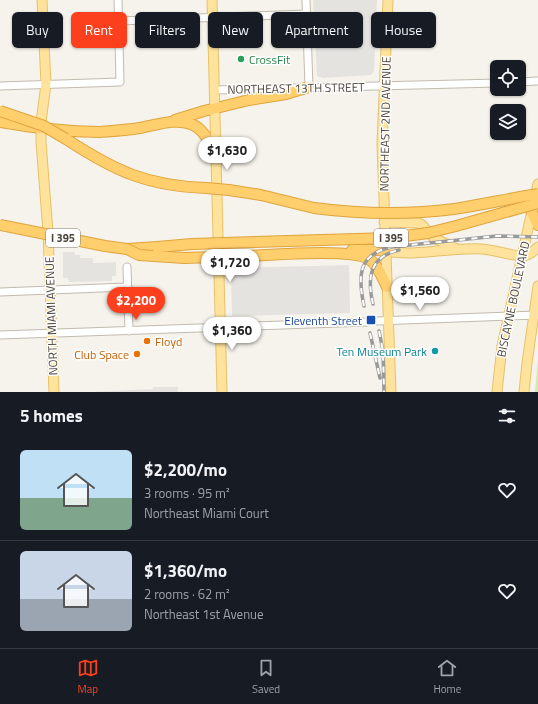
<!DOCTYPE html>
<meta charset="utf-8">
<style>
body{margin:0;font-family:"Titillium Web",sans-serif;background:#20242c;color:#f1f3f6;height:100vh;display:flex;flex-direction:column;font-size:15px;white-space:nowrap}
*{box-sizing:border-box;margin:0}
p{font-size:13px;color:#9ea1a6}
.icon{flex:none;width:22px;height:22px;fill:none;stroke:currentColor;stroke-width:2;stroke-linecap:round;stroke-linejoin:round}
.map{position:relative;height:392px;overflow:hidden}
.details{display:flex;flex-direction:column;background:#171b24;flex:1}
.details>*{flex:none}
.top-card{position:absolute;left:12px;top:12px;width:514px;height:36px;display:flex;gap:8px}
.fabs{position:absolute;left:490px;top:60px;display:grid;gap:8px}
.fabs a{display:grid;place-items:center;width:36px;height:36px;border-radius:6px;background:#171b24;box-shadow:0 1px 3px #0004;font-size:20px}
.price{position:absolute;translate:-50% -34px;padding:0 9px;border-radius:14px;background:#fff;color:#222;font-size:13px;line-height:26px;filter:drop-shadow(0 1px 2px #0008)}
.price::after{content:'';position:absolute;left:50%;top:24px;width:12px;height:9px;margin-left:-6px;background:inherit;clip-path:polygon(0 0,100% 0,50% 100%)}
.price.current{background:#fc3f1d;color:#fff}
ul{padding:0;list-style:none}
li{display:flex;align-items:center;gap:12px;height:100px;padding:0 20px}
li+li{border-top:1px solid #363941}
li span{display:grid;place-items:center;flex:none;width:112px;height:80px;border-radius:6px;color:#555}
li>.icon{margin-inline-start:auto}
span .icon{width:48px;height:48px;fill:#fffc;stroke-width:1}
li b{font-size:17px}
h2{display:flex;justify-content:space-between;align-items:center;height:48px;padding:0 20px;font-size:17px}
.tag{padding:0 14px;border-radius:6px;background:#171b24;box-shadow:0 1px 3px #0004;font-size:14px;line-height:36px}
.tag.current{background:#fc3f1d;color:#fff}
.dock{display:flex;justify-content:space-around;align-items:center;height:56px;border-top:1px solid #363941;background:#171b24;font-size:11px;color:#9ea1a6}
.dock a{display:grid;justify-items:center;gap:2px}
.dock .current{color:#fc3f1d}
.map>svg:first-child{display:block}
</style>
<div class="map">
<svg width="538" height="392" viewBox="0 0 538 392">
<rect width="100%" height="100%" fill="#f6f3ec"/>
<!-- green -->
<polygon fill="#d2eab5" points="538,358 538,392 535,392"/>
<!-- parking -->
<g fill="#e5e3e0">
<polygon points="313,0 377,0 374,71 371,75 323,78 317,76"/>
<polygon points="63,252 75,252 75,255 80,255 80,258 93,258 93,263 116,262 116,276 112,276 112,281 69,282 68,278 63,278"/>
<polygon points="349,265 350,313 232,316 231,268"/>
<polygon points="153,387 178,387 178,392 93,392 153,389"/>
</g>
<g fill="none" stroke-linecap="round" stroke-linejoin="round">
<!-- minor casing -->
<g stroke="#c2bbae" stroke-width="9">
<g id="minor">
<polyline points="306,0 309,87"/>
<polyline points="119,21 306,14"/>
<polyline points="519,82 538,81"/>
<polyline points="0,86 120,82 118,0"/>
<polyline points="215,90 497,83"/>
<polyline points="127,267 129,331"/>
<polyline points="0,292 127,287"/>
<polyline points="377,321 538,315"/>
<polyline points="0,335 367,322"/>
</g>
</g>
<!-- major casing -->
<g stroke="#e6c16a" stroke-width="11">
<g id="major">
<polyline points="42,0 46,84 41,122 41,142 48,232 54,392"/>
<polyline points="212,0 222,392"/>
<polyline points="388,0 382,144 391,392"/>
<polyline points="384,222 418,223 422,225 434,238 455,248"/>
<path d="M386,251C417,257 450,247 482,249C495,250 512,256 522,256C528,256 534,251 538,247"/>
<polyline points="497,392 502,346 538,184"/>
<polyline points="524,392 527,363 538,286"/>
</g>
</g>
<!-- highway casing -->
<g stroke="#e0a43c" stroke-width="12">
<g id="highway">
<polyline points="175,120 204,111 249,100 286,94 309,87"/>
<path d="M0,122C33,128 67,132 100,132C113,131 127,130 140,128C157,125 174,118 191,124C203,128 208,141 215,150"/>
<path d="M66,139C115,171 147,186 206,188"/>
<polyline points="229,190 261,195 314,208"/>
<polyline points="532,213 538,225"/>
<polyline points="127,249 157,247"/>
<polyline points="352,250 378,250 386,251"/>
<path d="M247,256C271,255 351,248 369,259C378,265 382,277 387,287"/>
</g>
</g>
<!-- minor -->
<use href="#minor" stroke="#fff" stroke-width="7"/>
<!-- major -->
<use href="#major" stroke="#ffe39c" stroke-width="9"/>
<!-- highway -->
<use href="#highway" stroke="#ffcf6e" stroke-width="10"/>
<!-- rail casing -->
<g stroke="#9a9a9a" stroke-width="3.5">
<g id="rail">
<path d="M373,304C367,278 369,257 399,250"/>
<path d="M364,306C358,277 357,255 391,247L497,236L538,237"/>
<polyline points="379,331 383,351 384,392"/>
<polyline points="370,333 380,378"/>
</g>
</g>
<!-- rail -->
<use href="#rail" stroke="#fff" stroke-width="2" stroke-dasharray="6" stroke-linecap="butt"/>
<!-- highway-bridge casing -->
<g stroke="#e0a43c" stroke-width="12" stroke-linecap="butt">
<g id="highway-bridge">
<polyline points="0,111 44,126 66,139"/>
<polyline points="206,188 229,190"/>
<path d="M314,208C360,214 408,215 454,209C482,205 510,198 538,194"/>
<polyline points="0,225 105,246 127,249 139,255 184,258 247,256"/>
<polyline points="157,247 192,244 390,238 428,233 456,226 538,203"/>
</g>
</g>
<!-- highway-bridge -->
<use href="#highway-bridge" stroke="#ffcf6e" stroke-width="10"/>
</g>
<!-- markers -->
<circle fill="#2e9e5b" stroke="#fff" stroke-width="1.5" cx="241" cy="59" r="4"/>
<rect fill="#1a4fb4" stroke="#fff" stroke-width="1.5" x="366" y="315" width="10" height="10" rx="2"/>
<g fill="#e8710a" stroke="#fff" stroke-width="1.5">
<circle cx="147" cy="341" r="4"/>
<circle cx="137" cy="354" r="4"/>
</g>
<circle fill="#0f9aa8" stroke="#fff" stroke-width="1.5" cx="435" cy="351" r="4"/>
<g text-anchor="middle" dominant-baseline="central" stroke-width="3" stroke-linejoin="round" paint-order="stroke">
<!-- shield labels -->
<g fill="#fff" stroke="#817c74" stroke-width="1">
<rect x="46" y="229" width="34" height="18" rx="3"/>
<rect x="374" y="229" width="34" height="18" rx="3"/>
</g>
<g font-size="11" font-weight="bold" fill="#4b4439">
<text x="63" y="238">I 395</text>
<text x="391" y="238">I 395</text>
</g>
<!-- leisure labels -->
<g font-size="12" fill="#27864d" stroke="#fff" text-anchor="start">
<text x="249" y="59">CrossFit</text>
</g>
<!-- street labels -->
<g font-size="12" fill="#4b4439" stroke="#fff">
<text transform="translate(296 88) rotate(-1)">NORTHEAST 13TH STREET</text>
<text transform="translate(385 124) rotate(-89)">NORTHEAST 2ND AVENUE</text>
<text transform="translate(513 299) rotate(-78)">BISCAYNE BOULEVARD</text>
<text transform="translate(51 316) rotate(-92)">NORTH MIAMI AVENUE</text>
</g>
<!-- transit labels -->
<g font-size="12" fill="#164399" stroke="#fff" text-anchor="end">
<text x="362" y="320">Eleventh Street</text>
</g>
<!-- food labels -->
<g font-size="12" fill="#c56008" stroke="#fff" text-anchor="start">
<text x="155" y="341">Floyd</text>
<text x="129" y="354" text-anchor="end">Club Space</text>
</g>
<!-- culture labels -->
<g font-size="12" fill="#0d838f" stroke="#fff" text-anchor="end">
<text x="427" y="351">Ten Museum Park</text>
</g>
</g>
</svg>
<div class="fabs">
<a><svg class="icon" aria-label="locate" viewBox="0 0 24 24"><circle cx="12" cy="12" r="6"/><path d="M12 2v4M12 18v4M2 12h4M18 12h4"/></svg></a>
<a><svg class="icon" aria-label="layers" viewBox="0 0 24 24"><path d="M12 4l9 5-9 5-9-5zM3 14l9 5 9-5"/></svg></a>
</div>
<b class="price" style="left:227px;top:171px">$1,630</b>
<b class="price" style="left:230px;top:283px">$1,720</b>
<b class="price" style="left:420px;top:311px">$1,560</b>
<b class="price current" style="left:136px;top:321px">$2,200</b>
<b class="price" style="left:232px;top:351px">$1,360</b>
<div class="top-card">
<a class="tag">Buy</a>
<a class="tag current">Rent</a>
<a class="tag">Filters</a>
<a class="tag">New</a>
<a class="tag">Apartment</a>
<a class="tag">House</a>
</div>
</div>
<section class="details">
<h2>5 homes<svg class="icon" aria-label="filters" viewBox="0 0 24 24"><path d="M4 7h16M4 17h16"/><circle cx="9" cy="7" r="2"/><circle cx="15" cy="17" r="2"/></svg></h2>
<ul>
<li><span style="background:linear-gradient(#bfe0f5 60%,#7fa58c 0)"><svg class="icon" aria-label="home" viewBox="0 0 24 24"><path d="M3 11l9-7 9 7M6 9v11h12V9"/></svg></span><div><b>$2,200/mo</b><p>3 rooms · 95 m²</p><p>Northeast Miami Court</p></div><svg class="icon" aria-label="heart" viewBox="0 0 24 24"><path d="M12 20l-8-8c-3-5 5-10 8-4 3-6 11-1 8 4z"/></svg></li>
<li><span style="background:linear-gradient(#c9d6e8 60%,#9aa5b1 0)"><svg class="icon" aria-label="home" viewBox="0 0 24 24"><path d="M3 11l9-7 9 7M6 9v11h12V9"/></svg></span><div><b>$1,360/mo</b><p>2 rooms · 62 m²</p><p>Northeast 1st Avenue</p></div><svg class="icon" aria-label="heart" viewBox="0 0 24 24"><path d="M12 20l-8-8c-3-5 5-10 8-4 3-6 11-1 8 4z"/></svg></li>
</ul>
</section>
<nav class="dock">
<a class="current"><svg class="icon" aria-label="map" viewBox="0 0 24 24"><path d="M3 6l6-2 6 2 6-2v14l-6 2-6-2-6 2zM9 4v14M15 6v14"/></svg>Map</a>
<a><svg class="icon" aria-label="saved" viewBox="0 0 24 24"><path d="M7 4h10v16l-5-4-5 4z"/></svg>Saved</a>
<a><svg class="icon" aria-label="home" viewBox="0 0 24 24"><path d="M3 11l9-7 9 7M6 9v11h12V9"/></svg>Home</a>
</nav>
